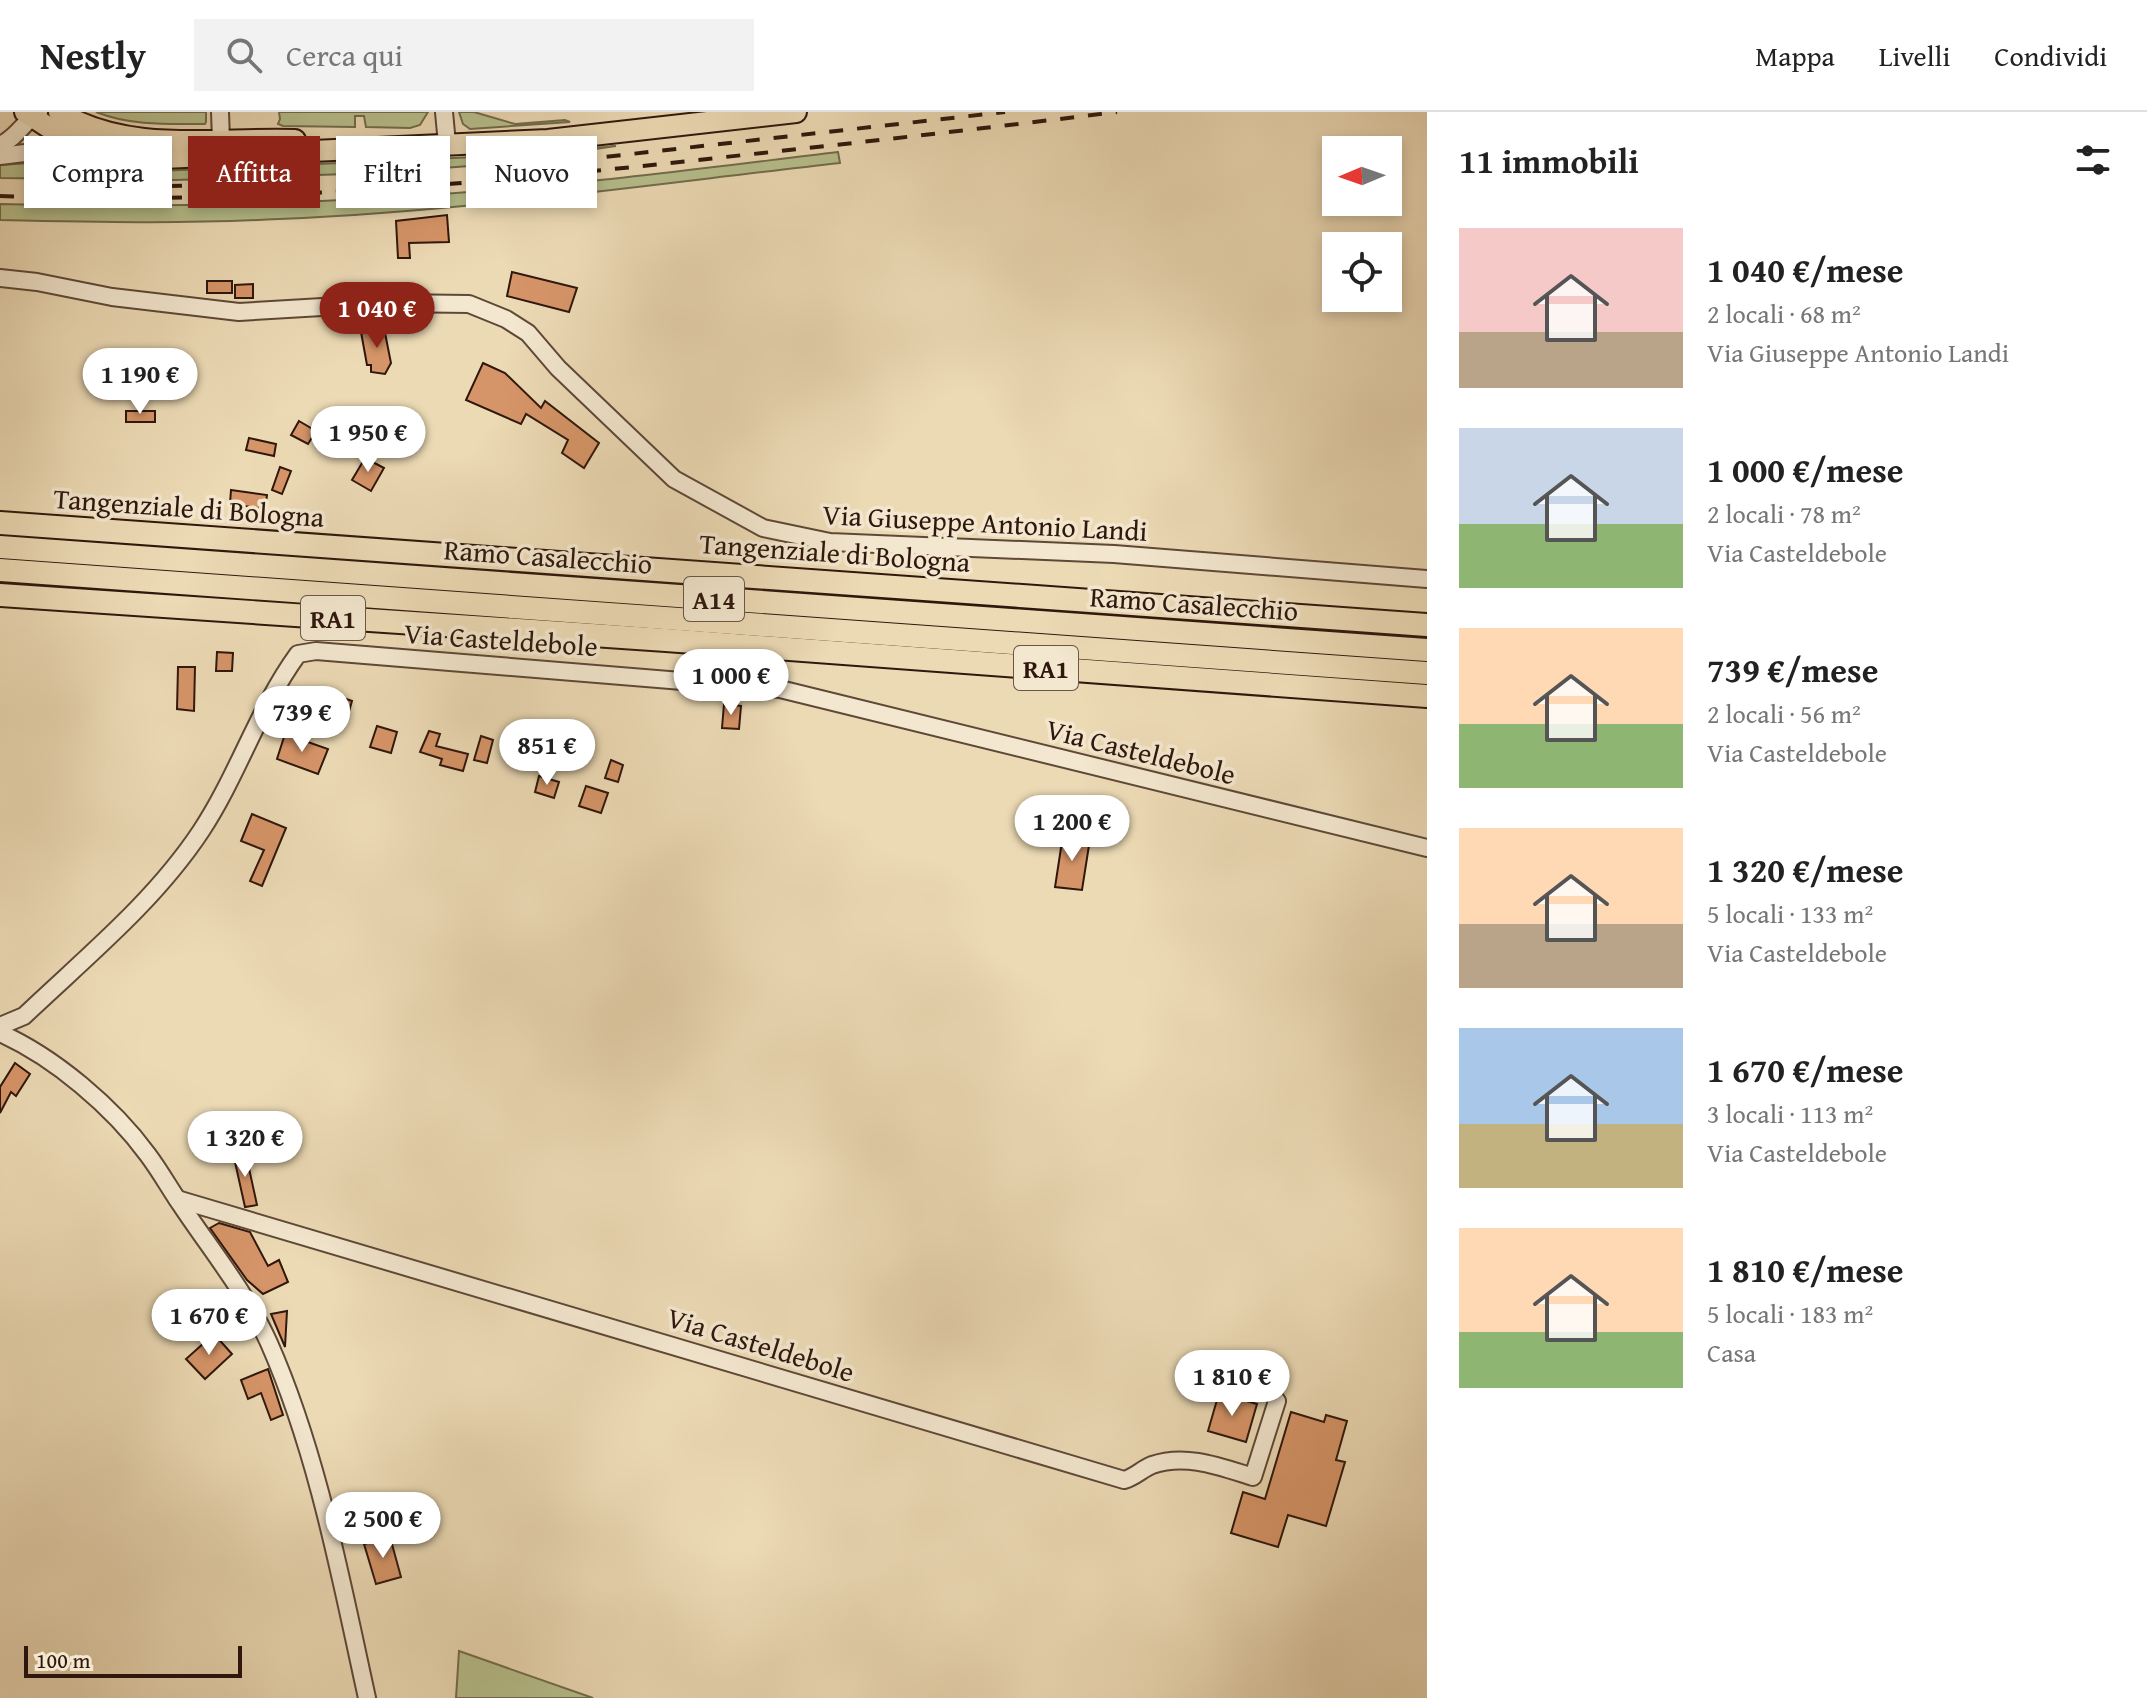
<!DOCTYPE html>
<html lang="it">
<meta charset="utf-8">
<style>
body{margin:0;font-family:"Gentium Book Plus",serif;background:#f2f2f2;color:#222;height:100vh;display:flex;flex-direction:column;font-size:30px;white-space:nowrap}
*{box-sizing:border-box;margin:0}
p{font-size:26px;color:#767676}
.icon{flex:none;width:44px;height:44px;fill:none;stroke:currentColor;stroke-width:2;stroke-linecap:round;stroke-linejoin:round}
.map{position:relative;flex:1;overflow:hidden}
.drawer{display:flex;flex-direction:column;background:#fff;width:720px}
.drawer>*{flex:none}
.top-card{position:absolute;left:24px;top:24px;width:760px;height:72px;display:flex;gap:16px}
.needle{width:52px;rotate:268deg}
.tools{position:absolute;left:1322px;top:24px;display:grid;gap:16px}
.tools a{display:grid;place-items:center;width:80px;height:80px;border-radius:0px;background:#fff;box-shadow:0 4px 12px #0003;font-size:40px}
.scale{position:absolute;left:24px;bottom:20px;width:218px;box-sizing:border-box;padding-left:8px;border:4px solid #2f170d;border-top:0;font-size:22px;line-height:28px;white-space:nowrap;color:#2f170d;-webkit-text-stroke:6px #f3e7cf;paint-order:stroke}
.price{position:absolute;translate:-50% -68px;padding:0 18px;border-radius:28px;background:#fff;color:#222;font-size:26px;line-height:52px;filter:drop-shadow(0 2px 4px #0008)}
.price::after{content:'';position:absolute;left:50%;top:48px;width:24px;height:18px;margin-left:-12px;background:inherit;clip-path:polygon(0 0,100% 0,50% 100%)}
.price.active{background:#8f2418;color:#fff}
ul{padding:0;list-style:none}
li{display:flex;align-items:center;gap:24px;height:200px;padding:0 32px}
li span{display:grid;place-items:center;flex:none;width:224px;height:160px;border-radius:0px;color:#555}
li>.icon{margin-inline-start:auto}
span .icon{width:96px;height:96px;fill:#fffc;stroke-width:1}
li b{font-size:34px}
h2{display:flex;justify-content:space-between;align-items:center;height:96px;padding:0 32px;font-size:34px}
.pill{padding:0 28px;border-radius:0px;background:#fff;box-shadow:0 4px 12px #0003;font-size:28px;line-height:72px}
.pill.active{background:#8f2418;color:#fff}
header{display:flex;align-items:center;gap:48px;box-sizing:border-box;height:112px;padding:0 40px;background:#fff;border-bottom:2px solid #e0e0e0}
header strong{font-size:38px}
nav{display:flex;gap:44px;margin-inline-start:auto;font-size:28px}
.search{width:560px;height:72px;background:#f2f2f2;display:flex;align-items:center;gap:20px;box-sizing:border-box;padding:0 28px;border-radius:0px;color:#767676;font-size:30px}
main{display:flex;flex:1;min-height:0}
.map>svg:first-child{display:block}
</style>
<header>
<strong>Nestly</strong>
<div class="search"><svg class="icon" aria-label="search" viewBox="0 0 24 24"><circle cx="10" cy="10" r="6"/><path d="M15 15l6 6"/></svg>Cerca qui</div>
<nav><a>Mappa</a><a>Livelli</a><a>Condividi</a></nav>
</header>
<main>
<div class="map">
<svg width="1427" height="1586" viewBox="0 0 1427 1586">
<rect width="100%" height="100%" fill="#ecdab5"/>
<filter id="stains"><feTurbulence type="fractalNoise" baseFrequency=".0025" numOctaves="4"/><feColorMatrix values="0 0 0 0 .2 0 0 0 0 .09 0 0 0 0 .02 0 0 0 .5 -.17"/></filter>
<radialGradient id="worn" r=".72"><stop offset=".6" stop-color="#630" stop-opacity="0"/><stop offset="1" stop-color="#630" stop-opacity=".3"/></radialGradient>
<!-- green -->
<g fill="#b7c08d" stroke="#736c4d" stroke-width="2">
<path d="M96,0H206V10L205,12C168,12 131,14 96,0Z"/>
<polygon points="279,0 428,0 420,13 410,16 366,15 364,4 355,4 355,15 283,14 278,12 280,7"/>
<polygon points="459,0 474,0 515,12 565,8 570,10 470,17 463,12"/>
<polygon points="616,34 483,53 375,61 176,68 0,66 0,53 59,49 158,59 523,43"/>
<path d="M838,40L840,51C654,72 467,99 279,107C186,112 93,110 0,108V92C187,97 375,90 562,72C654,63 746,51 838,40Z"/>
<polygon points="459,1539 593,1586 456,1586"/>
</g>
<!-- building -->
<g fill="#d69568" stroke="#2f170d" stroke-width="2">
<polygon points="447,103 449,130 409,131 410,146 398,146 396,109"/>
<polygon points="512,160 577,176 569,200 507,184"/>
<rect x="207" y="169" width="25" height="12"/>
<polygon points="253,172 253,186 235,186 235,173"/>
<polygon points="384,216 391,251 385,262 371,260 371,253 367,253 361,220"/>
<polygon points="483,251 505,261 541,296 545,289 599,331 584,356 562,341 568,328 526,302 521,312 466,288"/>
<polygon points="109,255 123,256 121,284 106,283"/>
<rect x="126" y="299" width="29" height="11"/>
<polygon points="299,309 316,319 308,332 291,323"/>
<polygon points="249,326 276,332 274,344 246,338"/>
<polygon points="365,346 384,356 371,379 352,368"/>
<polygon points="280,355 291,359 282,382 272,378"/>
<polygon points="231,378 267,383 265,397 230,392"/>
<polygon points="217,540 233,541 232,559 216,559"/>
<polygon points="178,555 195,555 194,599 177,597"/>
<polygon points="314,576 352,589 346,610 307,596"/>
<polygon points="724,592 741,594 739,617 722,616"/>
<polygon points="377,614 397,620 391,641 370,635"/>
<polygon points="429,619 440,622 436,634 468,642 463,659 440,653 442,647 420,640"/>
<polygon points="285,622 328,637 318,662 277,647"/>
<polygon points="481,624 493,628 487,651 474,648"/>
<polygon points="563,630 574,634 571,646 559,642"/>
<polygon points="611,648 623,653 618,670 605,666"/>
<polygon points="539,664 559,670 554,686 535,680"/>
<polygon points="586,674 608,681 601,701 579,694"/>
<polygon points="252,702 286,716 262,774 250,769 264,738 241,729"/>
<polygon points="1063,723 1090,727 1082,778 1055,775"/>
<polygon points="15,951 30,962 16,984 11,980 0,1001 0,975"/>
<polygon points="245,1038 257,1093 245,1095 233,1041"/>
<polygon points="219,1111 250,1120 268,1154 279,1148 288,1170 263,1182 247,1168 210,1116"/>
<polygon points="287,1199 285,1235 271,1202"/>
<polygon points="214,1222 232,1242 205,1267 186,1247"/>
<polygon points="268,1257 283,1303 271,1308 261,1281 248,1287 241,1268"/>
<polygon points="1219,1281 1257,1292 1246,1330 1208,1319"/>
<polygon points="1291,1300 1324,1310 1326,1303 1347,1309 1336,1348 1345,1350 1326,1414 1288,1403 1278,1435 1231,1421 1243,1380 1265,1387"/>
<polygon points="390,1425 401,1465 376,1472 364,1432"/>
</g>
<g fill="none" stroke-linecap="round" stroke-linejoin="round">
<!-- minor casing -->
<g stroke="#5e4837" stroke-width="20">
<g id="minor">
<polyline points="220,0 221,28"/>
<polyline points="444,0 447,32"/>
<path d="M0,33C17,26 24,9 39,0"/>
<polyline points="0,44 57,37 86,37"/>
<polyline points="0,166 37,170 112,185 239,200 390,191 469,192 506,207 528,221 558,256 674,367 763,416 830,430 1114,442 1427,467"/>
<path d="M0,914L24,904C86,845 154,790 201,719C238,663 258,597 298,542L316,539L780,577L1427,736"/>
<path d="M0,921C54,945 113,995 148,1043C160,1059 170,1077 181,1093C211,1138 247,1182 269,1231C318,1342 341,1468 367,1586"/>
<path d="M177,1087L1124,1368C1135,1365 1142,1357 1152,1353C1186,1341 1221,1355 1253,1365L1277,1289"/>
</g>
</g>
<!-- major casing -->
<g stroke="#2f170d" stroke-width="24">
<g id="major">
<polyline points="25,0 54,19 92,37 163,46 548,28 796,0"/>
<path d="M59,0C130,43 217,25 295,28"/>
</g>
</g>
<!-- highway casing -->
<g stroke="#2f170d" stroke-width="26">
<g id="highway">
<polyline points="0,411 1427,513"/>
<polyline points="0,435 1427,538"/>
<polyline points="0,458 1427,561"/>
<polyline points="0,483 666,528 1427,584"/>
</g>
</g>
<!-- minor -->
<use href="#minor" stroke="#f3e7cf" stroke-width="16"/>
<!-- major -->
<use href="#major" stroke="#ecdab5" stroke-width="20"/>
<!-- highway -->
<use href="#highway" stroke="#ecdab5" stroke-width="22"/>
<!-- rail -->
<g stroke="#2f170d" stroke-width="4" stroke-dasharray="14 14" stroke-linecap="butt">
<polyline points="551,51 1005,0"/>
<polyline points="168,74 288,71"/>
<path d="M0,84C243,93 484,72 725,45C856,31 987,16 1117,0"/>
</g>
</g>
<g text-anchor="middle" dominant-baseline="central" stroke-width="7" stroke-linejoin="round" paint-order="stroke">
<!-- shield labels -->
<g fill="#f3e7cf" stroke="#6a5547" stroke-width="2">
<rect x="684" y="465" width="60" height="44" rx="6"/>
<rect x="301" y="484" width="64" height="44" rx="6"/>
<rect x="1014" y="534" width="64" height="44" rx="6"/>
</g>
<g font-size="26" font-weight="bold" fill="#2f170d">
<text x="714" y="487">A14</text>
<text x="333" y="506">RA1</text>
<text x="1046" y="556">RA1</text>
</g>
<!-- street labels -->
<g font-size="28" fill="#2f170d" stroke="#f3e7cf">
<text transform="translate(189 395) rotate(4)">Tangenziale di Bologna</text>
<text transform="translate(985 410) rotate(3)">Via Giuseppe Antonio Landi</text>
<text transform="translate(835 440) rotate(4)">Tangenziale di Bologna</text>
<text transform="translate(548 444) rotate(4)">Ramo Casalecchio</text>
<text transform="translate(1194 491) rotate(4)">Ramo Casalecchio</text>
<text transform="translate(501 527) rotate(4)">Via Casteldebole</text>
<text transform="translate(1141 639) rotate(14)">Via Casteldebole</text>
<text transform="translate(761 1232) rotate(17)">Via Casteldebole</text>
</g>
</g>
<rect width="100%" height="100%" filter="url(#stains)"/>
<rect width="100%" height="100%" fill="url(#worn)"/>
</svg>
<div class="tools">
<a><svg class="needle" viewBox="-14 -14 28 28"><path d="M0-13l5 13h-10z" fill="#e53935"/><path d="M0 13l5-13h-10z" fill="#767676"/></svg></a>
<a><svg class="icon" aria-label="locate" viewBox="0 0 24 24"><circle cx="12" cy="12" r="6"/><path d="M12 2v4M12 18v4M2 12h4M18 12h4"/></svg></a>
</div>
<div class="scale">100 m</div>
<b class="price active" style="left:377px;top:238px">1 040 €</b>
<b class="price" style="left:140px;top:304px">1 190 €</b>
<b class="price" style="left:368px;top:362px">1 950 €</b>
<b class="price" style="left:731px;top:605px">1 000 €</b>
<b class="price" style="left:302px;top:642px">739 €</b>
<b class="price" style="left:547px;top:675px">851 €</b>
<b class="price" style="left:1072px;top:751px">1 200 €</b>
<b class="price" style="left:245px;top:1067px">1 320 €</b>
<b class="price" style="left:209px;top:1245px">1 670 €</b>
<b class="price" style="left:1232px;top:1306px">1 810 €</b>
<b class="price" style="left:383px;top:1448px">2 500 €</b>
<div class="top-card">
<a class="pill">Compra</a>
<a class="pill active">Affitta</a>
<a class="pill">Filtri</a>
<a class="pill">Nuovo</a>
</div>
</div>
<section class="drawer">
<h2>11 immobili<svg class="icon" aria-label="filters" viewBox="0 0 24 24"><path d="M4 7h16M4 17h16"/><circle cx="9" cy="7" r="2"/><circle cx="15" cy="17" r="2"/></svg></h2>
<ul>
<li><span style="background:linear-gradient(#f6c9c9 65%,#b9a48a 0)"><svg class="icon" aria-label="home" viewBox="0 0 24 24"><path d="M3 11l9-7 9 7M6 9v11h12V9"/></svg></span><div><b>1 040 €/mese</b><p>2 locali · 68 m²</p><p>Via Giuseppe Antonio Landi</p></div></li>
<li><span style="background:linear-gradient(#c9d6e8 60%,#8fb573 0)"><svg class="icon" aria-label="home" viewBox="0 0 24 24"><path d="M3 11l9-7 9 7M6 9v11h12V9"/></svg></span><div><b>1 000 €/mese</b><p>2 locali · 78 m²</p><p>Via Casteldebole</p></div></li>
<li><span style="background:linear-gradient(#ffd9b3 60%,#8fb573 0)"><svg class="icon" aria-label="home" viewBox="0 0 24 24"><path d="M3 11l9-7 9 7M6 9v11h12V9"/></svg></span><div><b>739 €/mese</b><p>2 locali · 56 m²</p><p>Via Casteldebole</p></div></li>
<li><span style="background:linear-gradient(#ffd9b3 60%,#b9a48a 0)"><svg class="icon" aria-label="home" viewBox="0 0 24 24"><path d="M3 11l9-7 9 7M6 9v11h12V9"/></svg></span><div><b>1 320 €/mese</b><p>5 locali · 133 m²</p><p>Via Casteldebole</p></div></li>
<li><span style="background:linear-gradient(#a9c7e8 60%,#c2b280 0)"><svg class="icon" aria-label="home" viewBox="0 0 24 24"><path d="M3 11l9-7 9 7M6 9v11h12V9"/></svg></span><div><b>1 670 €/mese</b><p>3 locali · 113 m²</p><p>Via Casteldebole</p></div></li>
<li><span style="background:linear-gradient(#ffd9b3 65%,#8fb573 0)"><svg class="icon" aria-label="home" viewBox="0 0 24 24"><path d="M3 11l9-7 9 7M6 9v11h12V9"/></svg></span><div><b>1 810 €/mese</b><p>5 locali · 183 m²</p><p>Casa</p></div></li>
</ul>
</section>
</main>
